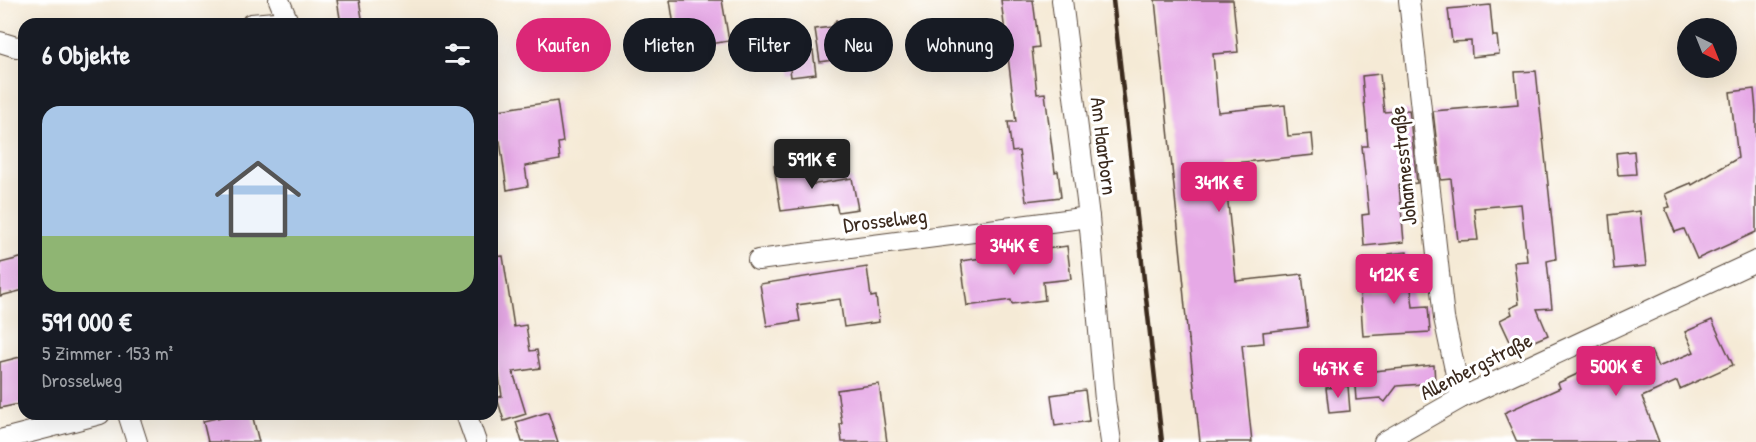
<!DOCTYPE html>
<html lang="de">
<meta charset="utf-8">
<style>
body{margin:0;font-family:"Patrick Hand",sans-serif;background:#20242c;color:#f1f3f6;height:100vh;display:flex;flex-direction:column;font-size:22px;white-space:nowrap}
*{box-sizing:border-box;margin:0}
p{font-size:20px;color:#9ea1a6}
.icon{flex:none;width:33px;height:33px;fill:none;stroke:currentColor;stroke-width:2;stroke-linecap:round;stroke-linejoin:round}
.map{position:relative;flex:1;overflow:hidden}
.side{position:absolute;left:18px;top:18px;width:480px;height:402px;display:flex;flex-direction:column;background:#171b24;border-radius:18px;box-shadow:0 6px 24px #0002}
.side>*{flex:none}
.top-card{position:absolute;left:516px;top:18px;width:570px;height:54px;display:flex;gap:12px}
.needle{width:39px;rotate:137deg}
.fabs{position:absolute;left:1677px;top:18px;display:grid;gap:12px}
.fabs a{display:grid;place-items:center;width:60px;height:60px;border-radius:50%;background:#171b24;box-shadow:0 6px 24px #0002;font-size:30px}
.price{position:absolute;translate:-50% -51px;padding:0 14px;border-radius:6px;background:#db2777;color:#fff;font-size:20px;line-height:39px;filter:drop-shadow(0 2px 3px #0008)}
.price::after{content:'';position:absolute;left:50%;top:36px;width:18px;height:14px;margin-left:-9px;background:inherit;clip-path:polygon(0 0,100% 0,50% 100%)}
.price.active{background:#222;color:#fff}
ul{padding:0;list-style:none}
li{display:grid;align-content:center;gap:12px;height:318px;padding:0 24px}
li span{display:grid;place-items:center;height:186px;border-radius:18px;color:#555}
li>.icon{margin-inline-start:auto}
span .icon{width:108px;height:108px;fill:#fffc;stroke-width:1}
li b{font-size:26px}
h2{display:flex;justify-content:space-between;align-items:center;height:72px;padding:0 24px;font-size:26px}
.pill{padding:0 21px;border-radius:27px;background:#171b24;box-shadow:0 6px 24px #0002;font-size:21px;line-height:54px}
.pill.active{background:#db2777;color:#fff}
.map>svg:first-child{display:block}
</style>
<div class="map">
<svg width="1756" height="442" viewBox="0 0 1756 442">
<rect width="100%" height="100%" fill="#fff"/>
<filter id="ink" filterUnits="userSpaceOnUse"><feTurbulence type="fractalNoise" baseFrequency=".0167" numOctaves="2"/><feDisplacementMap in="SourceGraphic" scale="12" xChannelSelector="R" yChannelSelector="G"/><feConvolveMatrix kernelMatrix="1 2 1 2 8 2 1 2 1" color-interpolation-filters="sRGB"/></filter>
<filter id="wash" filterUnits="userSpaceOnUse"><feTurbulence type="fractalNoise" baseFrequency=".008" numOctaves="4" result="noise"/><feDisplacementMap in="SourceGraphic" scale="24" xChannelSelector="R" yChannelSelector="G"/><feGaussianBlur stdDeviation="1.35" result="paint"/><feColorMatrix in="noise" values="0 0 0 0 0 0 0 0 0 0 0 0 0 0 0 0 0 1.4 0 .05"/><feComposite in="paint" operator="in"/></filter>
<g filter="url(#wash)">
<rect width="100%" height="100%" fill="#f5ead6"/>
<g id="blocks">
<!-- building -->
<g fill="#e6a9e6">
<polygon points="337,0 359,0 363,24 341,24"/>
<polygon points="670,0 722,0 729,41 692,47 692,43 677,45"/>
<polygon points="1001,0 1033,0 1039,47 1032,48 1037,94 1045,93 1055,172 1058,171 1061,197 1026,201 1019,151 1012,152 1008,122 1016,122"/>
<polygon points="1155,0 1233,0 1238,52 1213,54 1218,112 1285,105 1288,136 1312,134 1314,155 1224,164 1236,281 1302,274 1308,327 1263,332 1264,343 1242,345 1252,442 1200,442 1189,340 1188,339 1183,287 1184,286"/>
<polygon points="1490,5 1493,36 1497,36 1499,54 1472,57 1471,41 1452,42 1448,9"/>
<polygon points="836,20 849,28 853,57 820,62 815,29 832,27"/>
<polygon points="813,51 816,74 791,77 788,55"/>
<polygon points="1536,71 1556,259 1547,261 1552,308 1537,309 1548,335 1514,350 1500,320 1512,314 1510,308 1519,304 1514,262 1527,261 1521,204 1474,208 1478,240 1458,241 1451,179 1441,180 1433,111 1518,104 1515,72"/>
<polygon points="1380,74 1384,112 1409,110 1417,183 1399,185 1404,242 1364,246 1362,215 1369,214 1362,146 1368,146 1362,76"/>
<polygon points="1754,89 1756,111 1756,232 1697,259 1684,229 1675,232 1665,208 1670,207 1665,194 1691,183 1692,185 1738,158 1730,92"/>
<polygon points="557,101 563,142 558,143 560,160 525,166 528,186 507,190 500,141 495,141 492,111"/>
<polygon points="1634,151 1636,174 1618,175 1616,153"/>
<polygon points="807,161 810,185 852,178 858,209 838,212 836,204 781,211 774,166"/>
<polygon points="1640,211 1646,266 1614,269 1609,215"/>
<polygon points="1067,246 1071,279 1043,282 1045,300 1012,304 1011,300 967,306 961,261"/>
<polygon points="1407,252 1413,307 1428,306 1430,332 1363,336 1360,293 1392,290 1389,254"/>
<polygon points="503,256 514,327 526,325 530,351 537,350 540,368 513,372 526,414 504,421 497,398 502,396 492,331 492,257"/>
<polygon points="24,257 24,290 0,296 0,263"/>
<polygon points="867,267 871,297 876,296 879,322 844,327 840,299 797,305 800,321 767,326 760,284"/>
<polygon points="1712,320 1733,365 1680,389 1677,381 1642,397 1659,442 1517,442 1504,413 1560,388 1558,383 1588,369 1591,377 1651,351 1658,367 1694,352 1685,332"/>
<polygon points="24,356 24,403 0,408 0,362"/>
<polygon points="1434,365 1435,383 1397,386 1385,402 1380,398 1356,400 1354,373"/>
<polygon points="879,384 887,442 842,442 840,424 842,424 837,390"/>
<polygon points="1348,386 1350,411 1329,413 1326,388"/>
<polygon points="1085,390 1089,421 1055,426 1051,395"/>
<polygon points="548,412 558,442 522,442 516,422"/>
<polygon points="235,414 252,414 259,442 208,442 203,421"/>
</g>
</g>
</g>
<g filter="url(#ink)">
<use href="#blocks" fill-opacity="0" stroke="#57473a" stroke-width="1.5"/>
<g fill="none" stroke-linecap="round" stroke-linejoin="round">
<!-- street casing -->
<g stroke="#57473a" stroke-width="22">
<g id="street">
<polyline points="279,0 289,24"/>
<polyline points="1062,0 1089,217 1105,400 1111,442"/>
<polyline points="1409,0 1444,318 1461,398"/>
<polyline points="251,24 287,21"/>
<polyline points="0,42 16,47 24,46"/>
<polyline points="758,260 1089,217"/>
<polyline points="128,414 137,442"/>
<polyline points="466,414 476,442"/>
<polyline points="0,440 100,414"/>
<polyline points="1384,442 1461,398 1756,261"/>
</g>
</g>
<!-- street -->
<use href="#street" stroke="#fff" stroke-width="20"/>
<!-- rail -->
<polyline stroke="#3b2a1e" stroke-width="4.5" points="1113,0 1162,442"/>
</g>
</g>
<g text-anchor="middle" dominant-baseline="central" stroke-width="6" stroke-linejoin="round" paint-order="stroke">
<!-- street labels -->
<g font-size="21" fill="#3b2a1e" stroke="#fff">
<text transform="translate(1104 146) rotate(83)">Am Haarborn</text>
<text transform="translate(1403 166) rotate(-96)">Johannesstraße</text>
<text transform="translate(885 220) rotate(-7)">Drosselweg</text>
<text transform="translate(1476 366) rotate(-27)">Allenbergstraße</text>
</g>
</g>
</svg>
<div class="fabs">
<a><svg class="needle" viewBox="-14 -14 28 28"><path d="M0-13l5 13h-10z" fill="#e53935"/><path d="M0 13l5-13h-10z" fill="#9ea1a6"/></svg></a>
</div>
<b class="price active" style="left:812px;top:190px">591K €</b>
<b class="price" style="left:1219px;top:213px">341K €</b>
<b class="price" style="left:1014px;top:276px">344K €</b>
<b class="price" style="left:1394px;top:305px">412K €</b>
<b class="price" style="left:1616px;top:397px">500K €</b>
<b class="price" style="left:1338px;top:399px">467K €</b>
<div class="top-card">
<a class="pill active">Kaufen</a>
<a class="pill">Mieten</a>
<a class="pill">Filter</a>
<a class="pill">Neu</a>
<a class="pill">Wohnung</a>
</div>
<section class="side">
<h2>6 Objekte<svg class="icon" aria-label="filters" viewBox="0 0 24 24"><path d="M4 7h16M4 17h16"/><circle cx="9" cy="7" r="2"/><circle cx="15" cy="17" r="2"/></svg></h2>
<ul>
<li><span style="background:linear-gradient(#a9c7e8 70%,#8fb573 0)"><svg class="icon" aria-label="home" viewBox="0 0 24 24"><path d="M3 11l9-7 9 7M6 9v11h12V9"/></svg></span><div><b>591 000 €</b><p>5 Zimmer · 153 m²</p><p>Drosselweg</p></div></li>
</ul>
</section>
</div>
